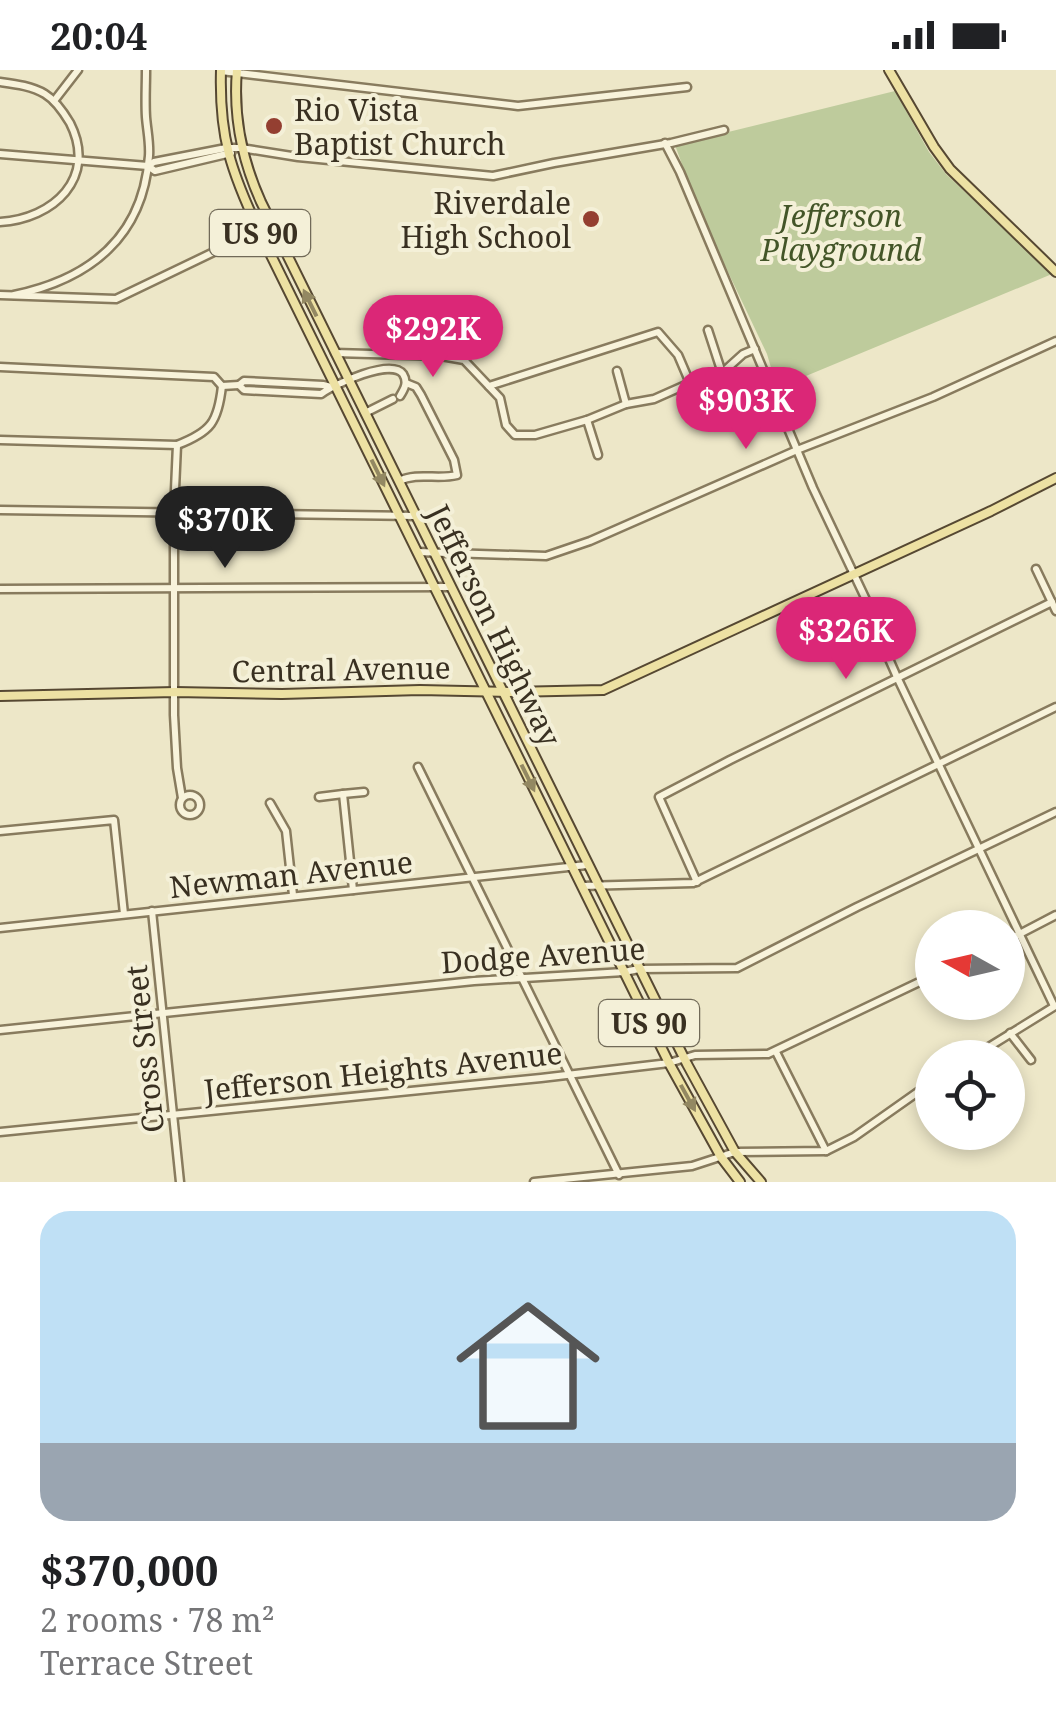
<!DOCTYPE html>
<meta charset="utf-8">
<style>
body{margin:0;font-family:"Noto Serif",serif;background:#f2f2f2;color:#202124;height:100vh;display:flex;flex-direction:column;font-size:38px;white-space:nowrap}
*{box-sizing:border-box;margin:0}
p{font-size:32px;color:#757577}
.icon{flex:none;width:55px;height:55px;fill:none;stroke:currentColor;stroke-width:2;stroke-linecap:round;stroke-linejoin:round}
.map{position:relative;height:1112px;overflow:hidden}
.drawer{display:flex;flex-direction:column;background:#fff;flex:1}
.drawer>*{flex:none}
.needle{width:65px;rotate:278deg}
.fabs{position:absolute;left:915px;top:840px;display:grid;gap:20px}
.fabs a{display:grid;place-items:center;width:110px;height:110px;border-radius:50%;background:#fff;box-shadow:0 5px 15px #0003;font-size:50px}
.price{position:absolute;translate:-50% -85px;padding:0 22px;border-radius:35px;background:#db2777;color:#fff;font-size:32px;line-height:65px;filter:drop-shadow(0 2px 5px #0008)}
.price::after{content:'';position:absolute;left:50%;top:60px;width:30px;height:22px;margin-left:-15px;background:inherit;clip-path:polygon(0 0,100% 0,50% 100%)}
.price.current{background:#222;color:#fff}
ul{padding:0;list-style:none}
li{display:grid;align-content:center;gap:20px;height:530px;padding:0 40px}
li+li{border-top:2px solid #e0e0e0}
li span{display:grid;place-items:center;height:310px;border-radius:30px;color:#555}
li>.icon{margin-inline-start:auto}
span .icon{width:180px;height:180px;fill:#fffc;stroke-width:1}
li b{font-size:42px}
.status{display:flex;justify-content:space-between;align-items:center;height:70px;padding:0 50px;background:#fff;direction:ltr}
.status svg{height:28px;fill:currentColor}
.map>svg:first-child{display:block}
</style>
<div class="status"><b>20:04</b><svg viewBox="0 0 49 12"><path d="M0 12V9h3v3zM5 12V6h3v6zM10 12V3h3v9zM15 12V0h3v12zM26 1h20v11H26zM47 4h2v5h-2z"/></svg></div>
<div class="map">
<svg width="1056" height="1112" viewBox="0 0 1056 1112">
<rect width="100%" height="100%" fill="#ede7c8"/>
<!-- green -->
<polygon fill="#becb9c" points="895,21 929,82 946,104 1052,204 777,318 767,284 699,141 675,75"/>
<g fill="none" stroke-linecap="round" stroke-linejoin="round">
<!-- minor casing -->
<g stroke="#887b5e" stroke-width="11">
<g id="minor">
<polyline points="221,1 518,36 687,17"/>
<path d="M0,12C15,14 32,16 45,24C55,30 64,43 70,53C98,108 53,149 0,152"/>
<polyline points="54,31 78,0"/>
<polyline points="665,73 680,102 813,418 869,536 878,564 897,607 1054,936"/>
<polyline points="0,84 148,96 155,101 231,83"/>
<polyline points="148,96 154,92 226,78 241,78 298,87 493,106 554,93 671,73 724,60"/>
<polyline points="0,225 116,229 272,154"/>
<path d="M14,225C90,209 143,167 149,86C150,73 147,60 146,47C145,31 146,16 146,0"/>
<polyline points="708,260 722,303"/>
<polyline points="335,283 441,286 464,290 500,328 506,355 515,365 535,365 587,350"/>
<polyline points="0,297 214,307 222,316 239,315"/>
<polyline points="617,301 626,334"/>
<polyline points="489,316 658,262 678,285 690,313"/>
<path d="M331,317L323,315L244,311L239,315L244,320L321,324C335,314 391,288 403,304C408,312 405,318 400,326"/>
<polyline points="365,343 393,329"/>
<path d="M0,370L177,375C211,362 218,352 222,316"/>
<polyline points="177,375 174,442 174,645 177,698 182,728"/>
<polyline points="598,385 587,350 626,334 654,329 690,313 707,311 722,303 743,284 755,279"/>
<path d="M399,411C418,402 438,410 457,405L454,390L421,325L416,317L406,313"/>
<polyline points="0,440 416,446"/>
<polyline points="417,482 546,486 590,471 797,380 933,327 1056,271"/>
<polyline points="1036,499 1056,541"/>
<polyline points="0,519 451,517"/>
<polyline points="418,697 619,1105"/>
<polyline points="343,724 364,722"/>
<circle cx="190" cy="735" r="10"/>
<polyline points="319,727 343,724 353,820"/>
<polyline points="270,733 286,761 293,825"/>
<polyline points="0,761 114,750 124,844"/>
<polyline points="697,812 659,727 730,690 1052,532"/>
<polyline points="582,816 693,813 1056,637"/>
<polyline points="152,841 180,1112"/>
<polyline points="0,858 587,795"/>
<polyline points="1008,870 1056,845"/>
<polyline points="0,960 474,911 624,902 639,899 737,898 857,837 1056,742"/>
<polyline points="1010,963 1031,990"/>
<polyline points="776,982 826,1081"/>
<polyline points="971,988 1055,936"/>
<polyline points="0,1062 541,1008 669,993 695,985 768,984 932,906"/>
<polyline points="534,1112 692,1096 735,1082 826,1081 854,1067 932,1012"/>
</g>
</g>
<!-- major casing -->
<g stroke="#564832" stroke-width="12">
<g id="major">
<path d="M221,0C219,67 231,101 259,161L669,993L721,1087L740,1112"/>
<path d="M237,0C233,46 242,90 261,132L687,994L735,1082L761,1112"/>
<polyline points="889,0 934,77 950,99 1056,202"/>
<polyline points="0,626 175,622 282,624 420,620 510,622 603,620 991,441 1056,408"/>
</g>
</g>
<!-- minor -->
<use href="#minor" stroke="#f8f3db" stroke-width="6"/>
<!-- major -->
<use href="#major" stroke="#ede1a3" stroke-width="8"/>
</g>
<!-- one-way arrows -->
<defs><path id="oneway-solid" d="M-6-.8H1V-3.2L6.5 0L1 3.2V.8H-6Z" transform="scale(2.5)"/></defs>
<g fill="#938862">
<use href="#oneway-solid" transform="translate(310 233) rotate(-116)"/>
<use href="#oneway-solid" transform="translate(378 403) rotate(64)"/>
<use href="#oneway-solid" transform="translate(528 708) rotate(64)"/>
<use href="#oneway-solid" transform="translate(688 1028) rotate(61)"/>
</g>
<!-- markers -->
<g fill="#943f31" stroke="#f4f0d8" stroke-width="4">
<circle cx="274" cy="56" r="10"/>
<circle cx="591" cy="149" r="10"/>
</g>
<g text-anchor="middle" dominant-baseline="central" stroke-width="8" stroke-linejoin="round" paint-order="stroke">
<!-- shield labels -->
<g fill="#f4f0d8" stroke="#716a58" stroke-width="2.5">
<rect x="210" y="140" width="100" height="46" rx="8"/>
<rect x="599" y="930" width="100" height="46" rx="8"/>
</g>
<g font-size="28" font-weight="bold" fill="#393021">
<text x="260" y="163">US 90</text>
<text x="649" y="953">US 90</text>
</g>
<!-- poi labels -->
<g font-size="30" fill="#393021" stroke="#f4f0d8" text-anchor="start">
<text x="294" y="39">Rio Vista<tspan x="294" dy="34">Baptist Church</tspan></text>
<text x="571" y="132" text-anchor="end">Riverdale<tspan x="571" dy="34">High School</tspan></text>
</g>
<!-- park labels -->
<g font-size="30" font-style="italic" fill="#435528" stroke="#f4f0d8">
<text x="841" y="145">Jefferson<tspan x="841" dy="34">Playground</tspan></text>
</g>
<!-- street labels -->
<g font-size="30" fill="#393021" stroke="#f4f0d8">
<text transform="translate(495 555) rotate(64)">Jefferson Highway</text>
<text transform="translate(341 599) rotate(-1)">Central Avenue</text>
<text transform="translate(291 804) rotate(-6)">Newman Avenue</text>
<text transform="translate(543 885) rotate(-4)">Dodge Avenue</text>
<text transform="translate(144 979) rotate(-96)">Cross Street</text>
<text transform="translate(383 1001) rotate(-6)">Jefferson Heights Avenue</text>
</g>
</g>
</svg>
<div class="fabs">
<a><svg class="needle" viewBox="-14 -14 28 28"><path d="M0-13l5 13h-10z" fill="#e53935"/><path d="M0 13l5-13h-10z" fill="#757577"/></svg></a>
<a><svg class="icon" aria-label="locate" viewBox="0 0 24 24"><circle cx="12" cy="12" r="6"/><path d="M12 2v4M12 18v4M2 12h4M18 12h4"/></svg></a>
</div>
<b class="price" style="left:433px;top:310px">$292K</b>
<b class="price" style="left:746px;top:382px">$903K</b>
<b class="price current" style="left:225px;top:501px">$370K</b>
<b class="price" style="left:846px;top:612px">$326K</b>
</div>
<section class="drawer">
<ul>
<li><span style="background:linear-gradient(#bfe0f5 75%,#9aa5b1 0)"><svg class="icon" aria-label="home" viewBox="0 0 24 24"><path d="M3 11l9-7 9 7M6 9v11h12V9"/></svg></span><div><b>$370,000</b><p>2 rooms · 78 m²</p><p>Terrace Street</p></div></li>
</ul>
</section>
